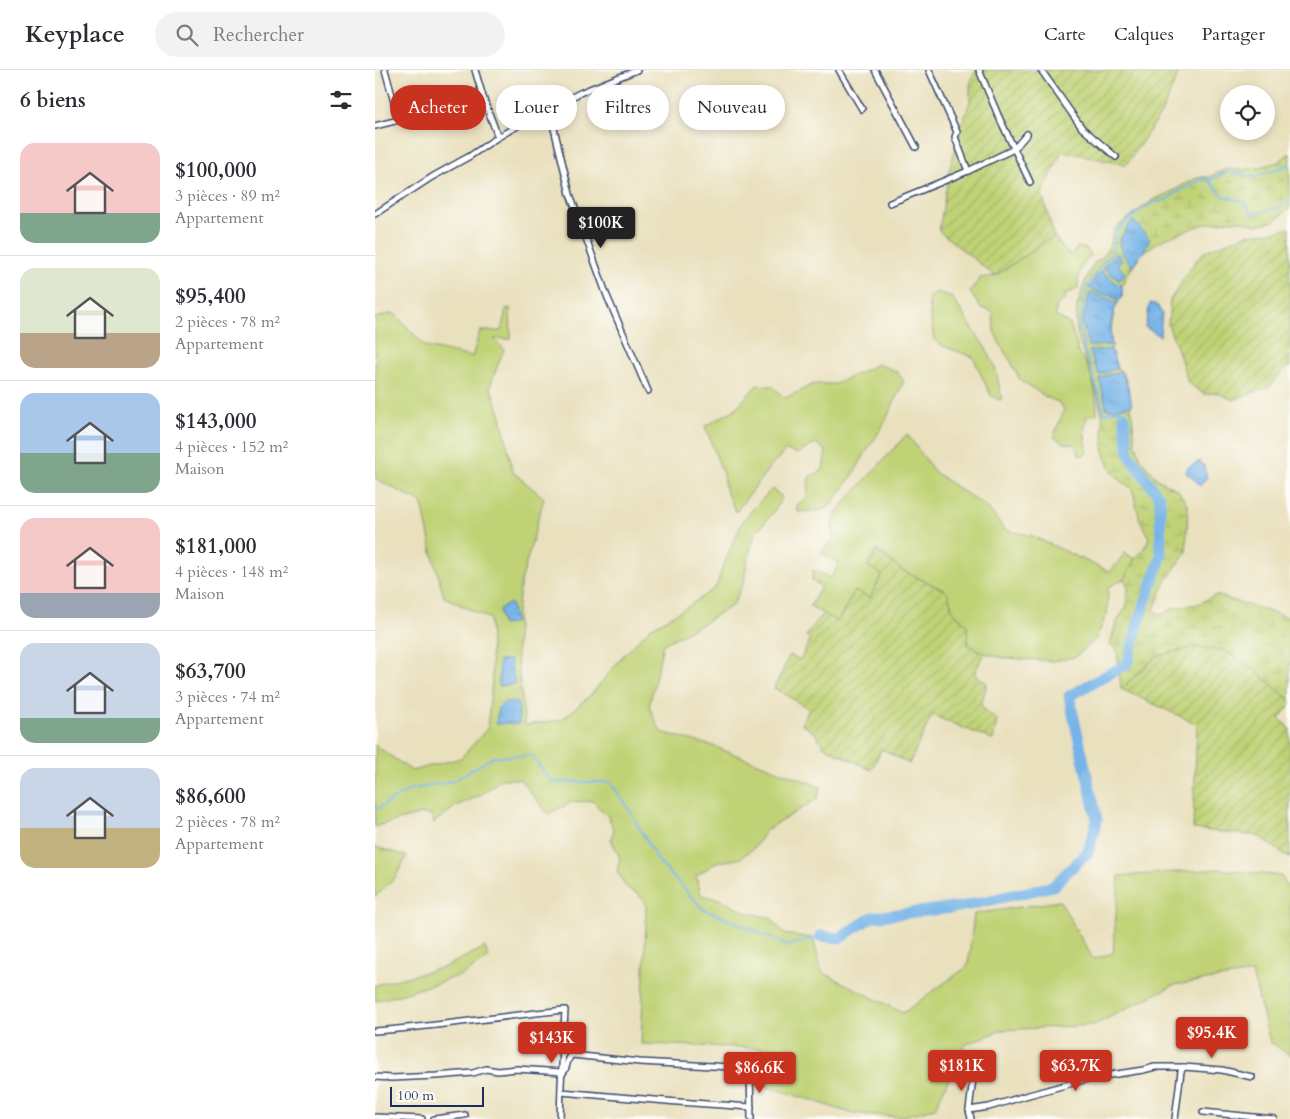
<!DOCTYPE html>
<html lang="fr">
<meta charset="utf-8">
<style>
body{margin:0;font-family:Cardo,serif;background:#f2f2f3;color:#2b2b33;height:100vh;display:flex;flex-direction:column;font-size:19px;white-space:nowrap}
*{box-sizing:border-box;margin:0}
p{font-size:16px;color:#7c7c81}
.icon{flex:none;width:28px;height:28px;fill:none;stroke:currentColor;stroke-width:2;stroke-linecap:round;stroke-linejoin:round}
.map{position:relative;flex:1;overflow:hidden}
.side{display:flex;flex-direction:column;background:#fff;width:375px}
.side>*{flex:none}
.hud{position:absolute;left:15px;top:15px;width:475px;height:45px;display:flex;gap:10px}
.tools{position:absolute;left:845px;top:15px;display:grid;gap:10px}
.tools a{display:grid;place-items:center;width:55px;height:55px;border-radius:50%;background:#fff;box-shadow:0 2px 8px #0003;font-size:25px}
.scale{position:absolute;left:15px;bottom:12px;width:94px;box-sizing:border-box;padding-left:5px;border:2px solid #1b2f5e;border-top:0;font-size:14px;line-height:18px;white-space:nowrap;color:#1b2f5e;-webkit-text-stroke:4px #fdfcf7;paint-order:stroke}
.price{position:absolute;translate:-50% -42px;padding:0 11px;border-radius:5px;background:#c8321e;color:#fff;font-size:16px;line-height:32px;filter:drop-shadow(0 1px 2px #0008)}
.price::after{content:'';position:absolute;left:50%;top:30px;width:15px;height:11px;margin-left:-8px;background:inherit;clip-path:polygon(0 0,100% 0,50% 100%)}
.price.selected{background:#222;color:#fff}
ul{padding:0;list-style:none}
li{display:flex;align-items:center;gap:15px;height:125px;padding:0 20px}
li+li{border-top:1px solid #e1e1e2}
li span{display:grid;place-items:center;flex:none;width:140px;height:100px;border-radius:15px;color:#555}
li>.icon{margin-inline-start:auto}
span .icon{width:60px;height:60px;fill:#fffc;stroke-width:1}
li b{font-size:21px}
h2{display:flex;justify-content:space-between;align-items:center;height:60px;padding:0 20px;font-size:21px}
.chip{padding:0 18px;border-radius:22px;background:#fff;box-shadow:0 2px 8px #0003;font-size:18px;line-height:45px}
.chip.selected{background:#c8321e;color:#fff}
header{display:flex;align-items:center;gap:30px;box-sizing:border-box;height:70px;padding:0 25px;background:#fff;border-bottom:1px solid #e1e1e2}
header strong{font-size:24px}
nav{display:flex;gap:28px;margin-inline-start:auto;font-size:18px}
.search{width:350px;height:45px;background:#f2f2f3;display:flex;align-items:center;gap:12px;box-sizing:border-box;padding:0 18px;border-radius:28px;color:#7c7c81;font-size:19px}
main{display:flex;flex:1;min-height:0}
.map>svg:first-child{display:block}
</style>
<header>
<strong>Keyplace</strong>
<div class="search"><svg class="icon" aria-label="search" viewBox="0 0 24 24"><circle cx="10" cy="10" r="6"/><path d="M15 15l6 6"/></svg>Rechercher</div>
<nav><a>Carte</a><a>Calques</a><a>Partager</a></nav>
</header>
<main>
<section class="side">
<h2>6 biens<svg class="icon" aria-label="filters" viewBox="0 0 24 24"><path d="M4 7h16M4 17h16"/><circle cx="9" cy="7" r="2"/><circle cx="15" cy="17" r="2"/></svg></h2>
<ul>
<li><span style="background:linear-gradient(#f6c9c9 70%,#7fa58c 0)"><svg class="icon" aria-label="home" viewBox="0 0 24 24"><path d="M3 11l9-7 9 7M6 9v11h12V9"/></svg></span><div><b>$100,000</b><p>3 pièces · 89 m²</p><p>Appartement</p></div></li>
<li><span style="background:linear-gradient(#dfe7d0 65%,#b9a48a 0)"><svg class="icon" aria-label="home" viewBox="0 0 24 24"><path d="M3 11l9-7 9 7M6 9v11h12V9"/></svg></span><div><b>$95,400</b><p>2 pièces · 78 m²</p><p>Appartement</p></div></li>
<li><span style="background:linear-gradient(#a9c7e8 60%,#7fa58c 0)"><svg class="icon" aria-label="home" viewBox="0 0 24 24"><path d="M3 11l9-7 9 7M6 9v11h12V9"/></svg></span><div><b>$143,000</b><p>4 pièces · 152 m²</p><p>Maison</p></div></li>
<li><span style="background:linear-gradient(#f6c9c9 75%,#9aa5b1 0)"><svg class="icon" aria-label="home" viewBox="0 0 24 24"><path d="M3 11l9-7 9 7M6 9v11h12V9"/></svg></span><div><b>$181,000</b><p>4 pièces · 148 m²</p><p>Maison</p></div></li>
<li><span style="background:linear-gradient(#c9d6e8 75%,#7fa58c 0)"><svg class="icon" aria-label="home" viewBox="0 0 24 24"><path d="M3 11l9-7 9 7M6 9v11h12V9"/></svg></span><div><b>$63,700</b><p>3 pièces · 74 m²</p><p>Appartement</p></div></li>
<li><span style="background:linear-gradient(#c9d6e8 60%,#c2b280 0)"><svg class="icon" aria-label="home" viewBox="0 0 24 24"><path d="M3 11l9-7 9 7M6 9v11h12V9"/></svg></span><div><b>$86,600</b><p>2 pièces · 78 m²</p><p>Appartement</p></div></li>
</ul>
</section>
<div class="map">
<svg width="915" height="1049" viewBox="0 0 915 1049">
<defs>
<pattern id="wetland-marsh" width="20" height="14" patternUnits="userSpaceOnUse" patternTransform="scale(1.25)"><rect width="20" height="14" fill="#c0d275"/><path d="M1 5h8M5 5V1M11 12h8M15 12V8" fill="none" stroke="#a4b568"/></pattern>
<pattern id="garden-furrows" width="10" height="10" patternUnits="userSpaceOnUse" patternTransform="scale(1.25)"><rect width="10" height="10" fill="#c0d275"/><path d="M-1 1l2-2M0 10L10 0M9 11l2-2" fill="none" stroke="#a4b568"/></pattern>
<pattern id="water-ripples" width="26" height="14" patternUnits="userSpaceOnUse" patternTransform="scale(1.25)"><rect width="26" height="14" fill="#75b3e8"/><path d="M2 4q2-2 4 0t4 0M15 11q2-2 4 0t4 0" fill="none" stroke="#5f92bf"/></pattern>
</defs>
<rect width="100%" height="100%" fill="#fdfcf7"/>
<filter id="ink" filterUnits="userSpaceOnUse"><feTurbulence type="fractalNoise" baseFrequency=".02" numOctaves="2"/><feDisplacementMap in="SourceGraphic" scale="10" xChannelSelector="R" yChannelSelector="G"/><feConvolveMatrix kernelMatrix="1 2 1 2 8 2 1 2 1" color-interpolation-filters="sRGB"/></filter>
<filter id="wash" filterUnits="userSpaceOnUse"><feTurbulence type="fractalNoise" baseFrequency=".0096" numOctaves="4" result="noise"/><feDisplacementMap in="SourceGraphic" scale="20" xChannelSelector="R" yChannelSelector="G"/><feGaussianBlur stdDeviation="1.12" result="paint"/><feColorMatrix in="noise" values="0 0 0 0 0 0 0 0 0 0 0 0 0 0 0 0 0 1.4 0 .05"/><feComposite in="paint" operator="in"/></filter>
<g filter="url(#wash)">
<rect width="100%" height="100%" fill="#e9e0bd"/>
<!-- grass -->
<g fill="#c0d275" stroke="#6e806a">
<path d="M679,166L690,181L696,185L703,177L712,179L716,185C705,197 703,202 703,219L690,224V230L682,235L680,246L695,254L702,275V281C716,295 722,325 722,344L712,346L709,362L712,376L711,384L705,386L699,374L689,373L679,367C681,357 687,349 689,339L683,332L671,327L645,310L636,292L625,274L619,261L618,244L614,240L606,238L600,230L595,222L605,208L620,206Z"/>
<polygon points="562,222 576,226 612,280 620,297 627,329 625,330 616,326 598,287 568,276 559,270 554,237 554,226"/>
<polygon points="135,238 136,269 119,269 129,279 115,316 126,346 138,402 169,428 146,512 142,541 142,587 150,655 186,650 216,625 247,587 274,559 314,536 341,517 348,496 368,450 397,419 407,427 400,440 380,464 372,491 369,512 358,535 325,555 288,574 274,637 286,662 338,676 446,717 442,729 390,761 380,777 364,789 342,792 321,806 326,825 344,829 371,842 396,848 409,864 438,868 447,902 528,943 593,896 599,844 685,831 718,889 738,883 744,806 844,799 906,806 915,819 915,985 895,972 877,903 799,915 719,955 627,960 590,975 560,1038 525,1047 475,1043 433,1029 392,1017 387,978 266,974 271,852 271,834 264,825 251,817 242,801 245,788 236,769 239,759 232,745 217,731 197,732 173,744 145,709 127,709 104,726 81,736 59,753 57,745 46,744 2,756 0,758 0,675 37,701 86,688 112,659 117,611 115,549 69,527 57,482 47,433 0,408 0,248 19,243 51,277 97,287 105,261 126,261 131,239"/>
<polygon points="503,294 522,302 529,311 508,356 491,382 478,405 453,438 442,441 423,442 422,435 432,427 434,407 448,400 451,381 441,373 422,384 411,380 394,398 361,442 350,419 348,404 330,356 359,340 382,315 397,316 410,328 439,314 460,314"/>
<polygon points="532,364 559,401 571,410 613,438 630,460 655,465 735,502 750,483 760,489 749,509 733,517 732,544 721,569 700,587 679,591 629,588 609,583 593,575 592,555 578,542 573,524 569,520 528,501 502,480 493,496 507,505 495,528 480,521 462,552 435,536 446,517 437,510 438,500 456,508 464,493 446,482 458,470 457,452 463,440"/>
<polygon points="0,777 32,786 20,808 0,827"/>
<polygon points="110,877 113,888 87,905 28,924 0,931 0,915 70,897"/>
</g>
<!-- wetland -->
<polygon fill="url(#wetland-marsh)" stroke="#6e806a" points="915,83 915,138 899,151 882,155 869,151 853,151 830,154 791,168 769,181 766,185 751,207 747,216 747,226 740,238 735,266 737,275 736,279 742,298 746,301 751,309 755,325 760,372 766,389 782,409 803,420 813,436 811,483 790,512 779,540 787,545 799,538 823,534 841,525 915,548 915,630 872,594 798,583 782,586 746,619 742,580 735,574 741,553 752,536 753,517 749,509 760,489 768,480 774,468 765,450 757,418 747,412 738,402 732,390 728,378 728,349 721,320 707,280 702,262 701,251 702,236 712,206 719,193 727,188 734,177 739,159 778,130 796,122 819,109 827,107 834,107 836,106 851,99 866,100 882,98 903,92"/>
<!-- garden -->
<g fill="url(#garden-furrows)" stroke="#6e806a">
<polygon points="601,0 805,0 786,44 751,95 687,81 667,124 679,166 620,206 564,161 574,101 586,56 595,32 595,14"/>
<polygon points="915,158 915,297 911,297 894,317 858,330 844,323 829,324 813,313 803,280 793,255 795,230 821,190 830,181 873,164 904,161"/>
<polygon points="502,481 528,501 569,520 573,524 578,542 592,555 593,575 609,583 599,604 612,613 606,636 622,650 618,670 557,645 534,694 507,679 496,700 448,676 441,664 427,654 434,639 399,618 415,585 425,590 435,570 431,566 448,543 462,552 480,521 495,528 507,505 493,496"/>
<polygon points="819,577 848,580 872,594 915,630 915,634 904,649 915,658 915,788 883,766 818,759 822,654 746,619 782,586"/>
</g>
<!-- water -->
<g fill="url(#water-ripples)" stroke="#4871a3">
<path d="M758,150L775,169L769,181L757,197C740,174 740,173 758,150Z"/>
<polygon points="742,183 747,190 743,195 750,203 744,211 728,197"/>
<polygon points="726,200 743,215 745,213 747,216 747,226 745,230 722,222 714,218"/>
<path d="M715,222L743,233C736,244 734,262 737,275L713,276L712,268L707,254Z"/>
<polygon points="775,233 782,235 787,243 785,266 770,257"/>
<polygon points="736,279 742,298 724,305 714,281"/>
<path d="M746,301C752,312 755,323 757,335L740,339H732L724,308Z"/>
<polygon points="825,391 829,396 832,407 825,416 821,411 811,403 812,398"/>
<polygon points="136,533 140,552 136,554 127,555 124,539"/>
<polygon points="135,590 140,614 124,616 124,591"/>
<path d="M142,631L144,639V654C135,655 131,651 122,655L121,653L123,638L130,632Z"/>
</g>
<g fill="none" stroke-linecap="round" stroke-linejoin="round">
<!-- stream -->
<g stroke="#75b3e8" stroke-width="2">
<path d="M834,110C839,116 845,125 852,127C863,132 872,126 876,144L902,139L915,131"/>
<polyline points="749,346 746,340 729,343 719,307 709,279 709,274 704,257 711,222 714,213 725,196 737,184 742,161 760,144 777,133 791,130 801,123 827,109 834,110 853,102 872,106 880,107 915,94"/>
<polyline points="0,740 34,720 78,711 118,687 157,685 176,712 235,712 251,734 283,791 328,839 374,858 413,876 445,866"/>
</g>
<!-- river -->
<polyline stroke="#75b3e8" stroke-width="11" points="445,866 465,868 497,847 585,837 678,816 713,782 722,750 694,626 752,594 764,551 786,487 785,428 754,385 749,346"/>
</g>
</g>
<g filter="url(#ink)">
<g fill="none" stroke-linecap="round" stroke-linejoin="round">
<!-- street casing -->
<g stroke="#3a4a6c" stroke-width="8">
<g id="street">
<polyline points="10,0 24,50"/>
<polyline points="100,0 108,27 123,67"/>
<polyline points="464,0 487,39"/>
<polyline points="500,0 541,77"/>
<polyline points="554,0 582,62 580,67 593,101"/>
<polyline points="604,0 623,45 655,112"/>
<polyline points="666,0 707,58 741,87"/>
<polyline points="174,38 195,124 232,226 273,321"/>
<polyline points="0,56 51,43"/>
<polyline points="515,133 593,101 639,79 652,64"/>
<polyline points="0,144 57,107 95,86 123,67 174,38 207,22 262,0"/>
<path d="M0,961C64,956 127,946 190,940L186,1015L185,1049"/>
<path d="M186,1005C194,999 190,990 197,985L265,992L374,998L375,1000L376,1049"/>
<polyline points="0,1007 17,1008 61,1006 98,1003 111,999 123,1001 142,999 187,1002"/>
<polyline points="186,1022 303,1032 376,1037"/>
<polyline points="594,1040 614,1037 650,1026 716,1008 768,1000 780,997 809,997"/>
<polyline points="828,1042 899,1049"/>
<polyline points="0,1047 47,1049"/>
<polyline points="59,1049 90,1045"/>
<polyline points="596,1049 594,1040 600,993"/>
<polyline points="800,1049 806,1001 809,997 847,1000 877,1007"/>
</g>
</g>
<!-- street -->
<use href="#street" stroke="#fff" stroke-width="5"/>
</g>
</g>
</svg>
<div class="tools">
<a><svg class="icon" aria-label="locate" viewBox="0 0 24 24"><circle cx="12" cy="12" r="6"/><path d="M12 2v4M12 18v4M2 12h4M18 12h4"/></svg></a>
</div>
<div class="scale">100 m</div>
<b class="price selected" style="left:226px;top:179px">$100K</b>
<b class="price" style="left:837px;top:989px">$95.4K</b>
<b class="price" style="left:177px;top:994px">$143K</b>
<b class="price" style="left:587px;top:1022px">$181K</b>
<b class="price" style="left:701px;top:1022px">$63.7K</b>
<b class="price" style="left:385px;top:1024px">$86.6K</b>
<div class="hud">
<a class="chip selected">Acheter</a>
<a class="chip">Louer</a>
<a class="chip">Filtres</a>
<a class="chip">Nouveau</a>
</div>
</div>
</main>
